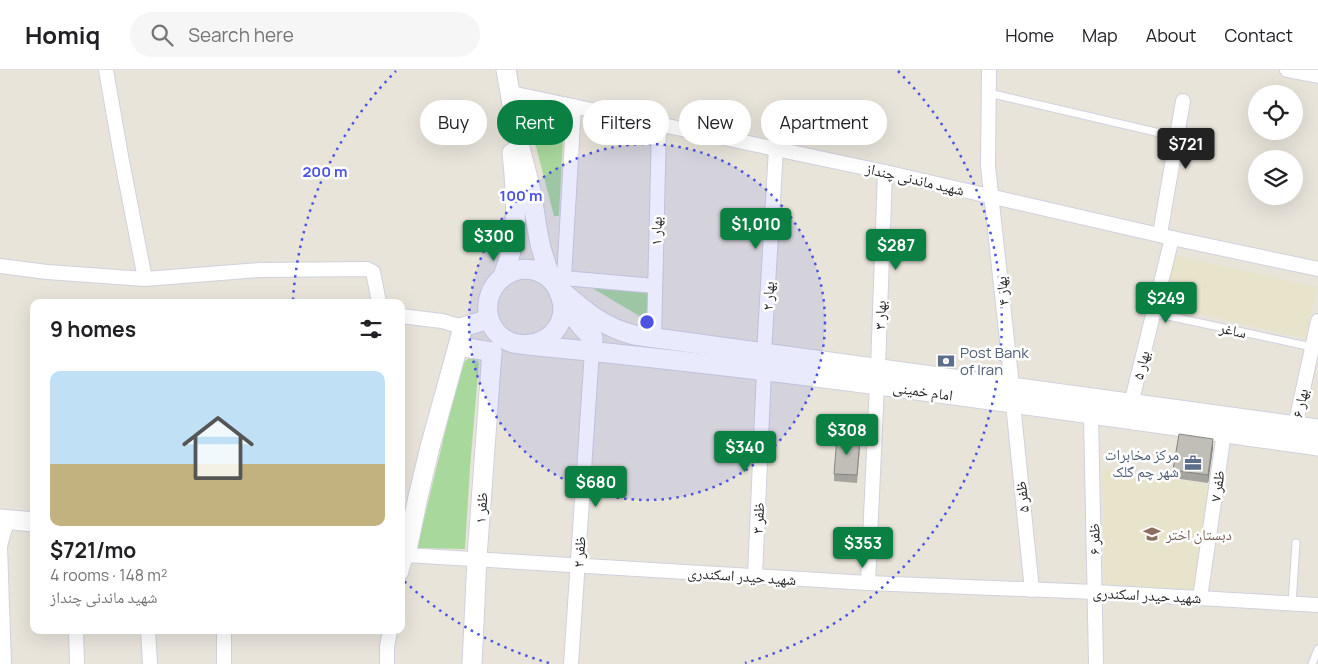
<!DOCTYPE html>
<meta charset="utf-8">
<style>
body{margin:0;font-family:Manrope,"Noto Naskh Arabic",sans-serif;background:#f6f6f6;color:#202124;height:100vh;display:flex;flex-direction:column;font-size:19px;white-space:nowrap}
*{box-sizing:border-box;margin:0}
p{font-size:16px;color:#757577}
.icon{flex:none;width:28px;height:28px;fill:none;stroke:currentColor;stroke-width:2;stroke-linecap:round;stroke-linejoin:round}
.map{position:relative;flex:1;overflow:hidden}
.drawer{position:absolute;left:30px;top:229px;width:375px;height:335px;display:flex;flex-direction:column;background:#fff;border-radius:10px;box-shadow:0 5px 20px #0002}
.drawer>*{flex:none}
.guide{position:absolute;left:420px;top:30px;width:475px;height:45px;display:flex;gap:10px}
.controls{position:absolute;left:1248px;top:15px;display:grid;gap:10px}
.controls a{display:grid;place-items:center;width:55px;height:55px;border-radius:50%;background:#fff;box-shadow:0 5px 20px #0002;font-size:25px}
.price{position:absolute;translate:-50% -42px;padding:0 11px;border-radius:5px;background:#0b8043;color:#fff;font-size:16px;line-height:32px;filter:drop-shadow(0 1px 2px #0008)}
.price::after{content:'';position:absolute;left:50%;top:30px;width:15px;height:11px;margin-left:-8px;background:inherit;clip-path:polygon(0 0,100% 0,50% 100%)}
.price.on{background:#222;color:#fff}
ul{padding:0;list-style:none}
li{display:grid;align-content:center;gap:10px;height:265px;padding:0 20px}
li+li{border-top:1px solid #e0e0e0}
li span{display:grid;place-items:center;height:155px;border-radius:10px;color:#555}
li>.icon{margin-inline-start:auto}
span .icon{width:90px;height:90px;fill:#fffc;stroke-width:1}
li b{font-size:21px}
h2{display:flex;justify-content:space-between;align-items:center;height:60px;padding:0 20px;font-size:21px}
.tag{padding:0 18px;border-radius:22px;background:#fff;box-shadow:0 5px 20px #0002;font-size:18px;line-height:45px}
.tag.on{background:#0b8043;color:#fff}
header{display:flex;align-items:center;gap:30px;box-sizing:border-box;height:70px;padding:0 25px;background:#fff;border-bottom:1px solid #e0e0e0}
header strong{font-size:24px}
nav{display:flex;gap:28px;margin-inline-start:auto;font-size:18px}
.search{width:350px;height:45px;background:#f6f6f6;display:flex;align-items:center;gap:12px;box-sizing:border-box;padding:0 18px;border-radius:28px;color:#757577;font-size:19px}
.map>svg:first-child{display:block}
</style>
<header>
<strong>Homiq</strong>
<div class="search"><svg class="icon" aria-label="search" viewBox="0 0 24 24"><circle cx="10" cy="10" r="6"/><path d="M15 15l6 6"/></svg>Search here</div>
<nav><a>Home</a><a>Map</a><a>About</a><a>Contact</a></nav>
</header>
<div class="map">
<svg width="1318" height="594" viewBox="0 0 1318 594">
<rect width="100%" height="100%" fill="#e8e4da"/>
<!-- education -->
<g fill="#e8e3cb">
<polygon points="1173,185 1317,217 1305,269 1163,235"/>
<polygon points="1102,399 1208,414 1194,520 1105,514"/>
</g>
<!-- green -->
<g fill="#a9d89d">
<polygon points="527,42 564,50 559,146 554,146"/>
<polygon points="592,217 648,223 650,224 648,251 592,218"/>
<polygon points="471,287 479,292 470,398 465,479 417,478 462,293"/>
</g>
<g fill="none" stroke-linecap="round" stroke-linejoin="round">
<!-- lane casing -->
<g stroke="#d0d1de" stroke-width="9">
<g id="lane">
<polyline points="989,23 1177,67"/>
<polyline points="1154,243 1312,277"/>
<polyline points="1292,534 1296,473"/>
<polyline points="1312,594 1318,579"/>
</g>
</g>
<!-- street casing -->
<g stroke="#d0d1de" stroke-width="16">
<g id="street">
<polyline points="106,0 121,86 145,209"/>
<polyline points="989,0 988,96 1012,316"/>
<polyline points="1287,0 1318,6"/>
<polyline points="511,23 885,102 1172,168 1318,199"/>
<polyline points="574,36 564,208 655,216"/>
<polyline points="1160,164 1183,31"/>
<polyline points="0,196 47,202 145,209 260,200 367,199 373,202 379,232"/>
<polyline points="401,246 442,251 463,257"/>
<polyline points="654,268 659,55"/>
<polyline points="764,283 776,79"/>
<polyline points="878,298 885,102"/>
<polyline points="1013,334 1032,520"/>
<polyline points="1131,334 1172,168"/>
<polyline points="1091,345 1096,594"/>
<polyline points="1295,356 1318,251"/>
<polyline points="401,503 406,485 868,513 1095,522 1318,535"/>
<polyline points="755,506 764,301"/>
<polyline points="868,513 877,314"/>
<polyline points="1200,528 1224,363"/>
<polyline points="76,560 77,594"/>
<polyline points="148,560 150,594"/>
<polyline points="224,560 224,594"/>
<polyline points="4,594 0,476 4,461 9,450"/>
<polyline points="387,594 387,577 390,560"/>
<polyline points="571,594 592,281"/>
</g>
</g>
<!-- secondary casing -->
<g stroke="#d0d1de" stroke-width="21">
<g id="secondary">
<path d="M506,0C510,21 513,42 517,64C521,85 528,105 532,126C535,143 537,162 541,178C544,187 546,196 550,204C555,215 563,225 563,239C561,281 500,288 489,248C480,213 519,185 548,207C559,216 564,231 571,242C577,252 585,261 593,268L592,281"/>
<path d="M503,206C507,195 511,184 513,172C518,145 515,110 512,83"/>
<path d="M557,217C583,239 600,256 634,265L1318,359"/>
<path d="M527,275C792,300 1055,339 1318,376"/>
<polyline points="458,276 463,257 489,249"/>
<polyline points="0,449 34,452"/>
<polyline points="406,485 418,427 430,377 458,276 492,282"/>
<polyline points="472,594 477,488 492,282"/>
</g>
</g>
<!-- lane -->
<use href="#lane" stroke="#fff" stroke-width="7"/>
<!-- street -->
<use href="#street" stroke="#fff" stroke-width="14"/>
<!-- secondary -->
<use href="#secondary" stroke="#fff" stroke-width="19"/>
</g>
<!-- wall -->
<g fill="#a5a39d">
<polygon points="860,377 857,413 834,411 834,404"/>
<polygon points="1213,377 1208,413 1173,408 1173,400"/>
</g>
<!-- shaded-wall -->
<polygon fill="#868580" points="1213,369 1213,377 1208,413 1208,405"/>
<!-- building -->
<g fill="#c0beb7" stroke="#868580">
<polygon points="1179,364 1213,369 1208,405 1173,400"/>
<polygon points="837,367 860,369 857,405 834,404"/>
</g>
<!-- distance rings -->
<circle cx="647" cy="252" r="178" fill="#4d54e2" fill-opacity=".12"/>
<g fill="none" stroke="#4d54e2" stroke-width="2.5" stroke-dasharray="2.5 5">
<circle cx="647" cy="252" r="178"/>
<path d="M549 593A355 355 0 0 1 403 510M293 230A355 355 0 0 1 396 1M898 1A355 355 0 0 1 745 593"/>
</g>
<!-- icons -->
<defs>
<g id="bank-bare" transform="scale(1.35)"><path d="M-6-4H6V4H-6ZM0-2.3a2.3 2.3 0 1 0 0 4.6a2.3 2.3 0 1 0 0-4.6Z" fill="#5c6f8a" stroke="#fff" stroke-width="2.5" paint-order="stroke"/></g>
<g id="office-bare" transform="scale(1.35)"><path d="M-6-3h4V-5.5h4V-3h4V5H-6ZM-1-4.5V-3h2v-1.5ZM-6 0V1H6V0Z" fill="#5c6f8a" stroke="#fff" stroke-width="2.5" paint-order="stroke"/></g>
<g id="school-bare" transform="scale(1.35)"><path d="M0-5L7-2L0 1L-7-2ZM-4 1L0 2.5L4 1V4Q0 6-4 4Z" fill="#8d6e63" stroke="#fff" stroke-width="2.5" paint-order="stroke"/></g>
</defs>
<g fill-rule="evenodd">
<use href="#bank-bare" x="946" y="291"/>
<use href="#office-bare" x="1193" y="393"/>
<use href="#school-bare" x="1152" y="464"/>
</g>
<g text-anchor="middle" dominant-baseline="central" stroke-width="5" stroke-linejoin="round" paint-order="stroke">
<!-- street labels -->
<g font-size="15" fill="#272727" stroke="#fff">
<text transform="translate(915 109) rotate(13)">شهید ماندنی چنداز</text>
<text transform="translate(656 161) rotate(-89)">بهار ۱</text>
<text transform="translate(1002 221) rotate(-96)">بهار ۴</text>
<text transform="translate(768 226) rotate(-87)">بهار ۲</text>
<text transform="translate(880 245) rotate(-88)">بهار ۳</text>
<text transform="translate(1233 260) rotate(12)">ساغر</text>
<text transform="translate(1141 295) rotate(-76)">بهار ۵</text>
<text transform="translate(923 321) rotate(8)">امام خمینی</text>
<text transform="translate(1300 333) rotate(-78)">بهار ۶</text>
<text transform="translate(1217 416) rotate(-82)">ظفر ۷</text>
<text transform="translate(1022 427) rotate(-96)">ظفر ۵</text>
<text transform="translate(481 438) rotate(-86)">ظفر ۱</text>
<text transform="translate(758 448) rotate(-87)">ظفر ۳</text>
<text transform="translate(1094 469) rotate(-91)">ظفر ۶</text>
<text transform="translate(579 482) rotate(-86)">ظفر ۲</text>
<text transform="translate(742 506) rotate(4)">شهید حیدر اسکندری</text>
<text transform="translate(1147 525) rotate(3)">شهید حیدر اسکندری</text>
</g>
<!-- service labels -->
<g font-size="15" fill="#4e5e75" stroke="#fff" text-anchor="start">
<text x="960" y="282">Post Bank<tspan x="960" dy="17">of Iran</tspan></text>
<text x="1179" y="384" text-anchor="end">مرکز مخابرات<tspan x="1179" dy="17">شهر چم گلک</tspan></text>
</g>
<!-- education labels -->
<g font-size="15" fill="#785e54" stroke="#fff" text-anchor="start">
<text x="1166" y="464">دبستان اختر</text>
</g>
</g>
<circle cx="647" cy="252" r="8" fill="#4d54e2" stroke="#fff" stroke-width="2.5"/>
<g font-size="15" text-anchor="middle" font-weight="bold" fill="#4d54e2" stroke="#fff" stroke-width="5" stroke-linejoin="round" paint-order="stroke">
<text x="325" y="107">200 m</text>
<text x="521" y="131">100 m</text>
</g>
</svg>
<div class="controls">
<a><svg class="icon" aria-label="locate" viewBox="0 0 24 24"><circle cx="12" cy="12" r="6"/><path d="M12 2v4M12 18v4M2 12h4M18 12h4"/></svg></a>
<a><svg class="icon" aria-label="layers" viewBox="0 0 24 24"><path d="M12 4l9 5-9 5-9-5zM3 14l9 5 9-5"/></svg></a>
</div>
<b class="price on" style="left:1186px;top:100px">$721</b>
<b class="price" style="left:756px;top:180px">$1,010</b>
<b class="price" style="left:494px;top:192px">$300</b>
<b class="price" style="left:896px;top:201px">$287</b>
<b class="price" style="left:1166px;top:254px">$249</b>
<b class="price" style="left:847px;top:386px">$308</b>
<b class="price" style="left:745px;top:403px">$340</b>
<b class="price" style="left:596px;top:438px">$680</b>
<b class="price" style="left:863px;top:499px">$353</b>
<div class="guide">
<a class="tag">Buy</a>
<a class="tag on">Rent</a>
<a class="tag">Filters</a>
<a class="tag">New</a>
<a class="tag">Apartment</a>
</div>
<section class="drawer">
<h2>9 homes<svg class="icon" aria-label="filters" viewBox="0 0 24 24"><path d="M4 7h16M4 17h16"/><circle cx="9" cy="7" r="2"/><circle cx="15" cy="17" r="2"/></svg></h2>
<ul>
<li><span style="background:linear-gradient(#bfe0f5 60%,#c2b280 0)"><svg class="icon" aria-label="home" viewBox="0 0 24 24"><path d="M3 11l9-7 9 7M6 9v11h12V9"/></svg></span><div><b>$721/mo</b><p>4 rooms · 148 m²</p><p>شهید ماندنی چنداز</p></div></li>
</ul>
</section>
</div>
